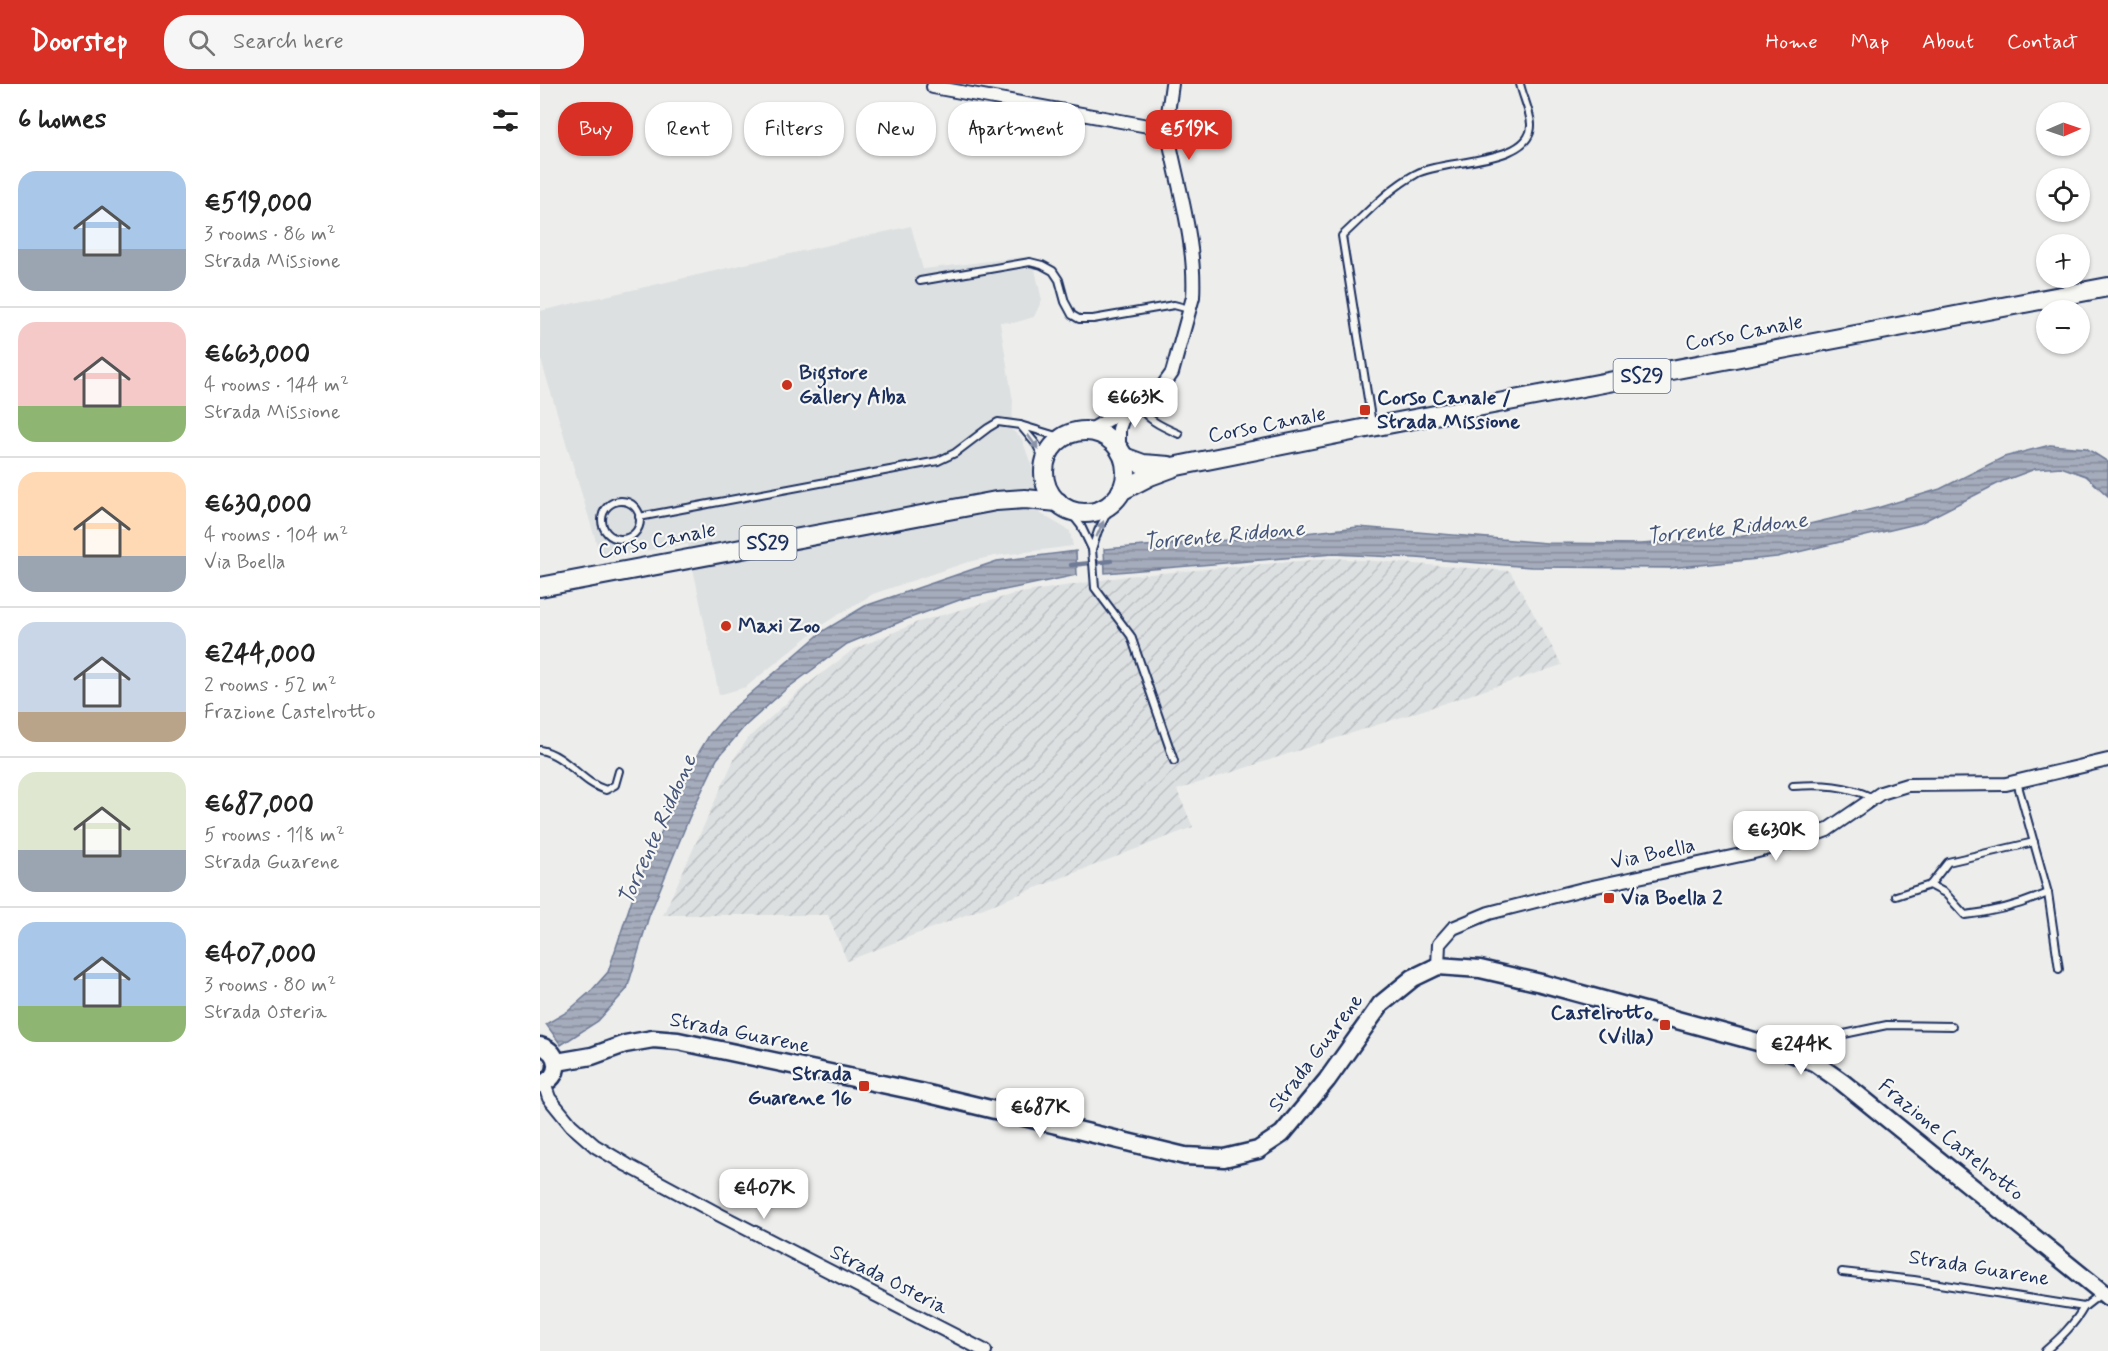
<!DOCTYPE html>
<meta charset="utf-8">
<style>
body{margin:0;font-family:Mynerve,sans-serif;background:#f6f6f6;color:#222;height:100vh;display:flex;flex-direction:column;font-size:22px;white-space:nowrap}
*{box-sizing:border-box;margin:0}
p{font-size:20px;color:#767676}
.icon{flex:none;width:33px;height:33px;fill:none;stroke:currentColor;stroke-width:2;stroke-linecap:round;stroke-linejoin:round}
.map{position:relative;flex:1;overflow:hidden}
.sheet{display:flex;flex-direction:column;background:#fff;width:540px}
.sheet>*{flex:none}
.hud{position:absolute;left:18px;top:18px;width:570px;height:54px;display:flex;gap:12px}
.needle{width:39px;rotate:88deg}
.fabs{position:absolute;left:1496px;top:18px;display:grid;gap:12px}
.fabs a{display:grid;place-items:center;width:54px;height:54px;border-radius:50%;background:#fff;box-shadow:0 2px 4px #0004;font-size:30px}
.price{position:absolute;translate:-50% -51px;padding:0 14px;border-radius:12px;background:#fff;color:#222;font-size:20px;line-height:39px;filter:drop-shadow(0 2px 3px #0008)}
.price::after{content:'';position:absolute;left:50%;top:36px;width:18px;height:14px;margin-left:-9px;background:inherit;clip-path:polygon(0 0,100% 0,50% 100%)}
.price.active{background:#d93025;color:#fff}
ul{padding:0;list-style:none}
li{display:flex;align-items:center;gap:18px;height:150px;padding:0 18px}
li+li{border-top:2px solid #e0e0e0}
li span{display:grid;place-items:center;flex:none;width:168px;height:120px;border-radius:18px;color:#555}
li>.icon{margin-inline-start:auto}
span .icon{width:72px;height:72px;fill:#fffc;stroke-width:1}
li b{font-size:26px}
h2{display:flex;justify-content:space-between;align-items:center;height:72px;padding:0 18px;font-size:26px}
.tag{padding:0 21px;border-radius:24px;background:#fff;box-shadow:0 2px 4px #0004;font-size:21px;line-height:54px}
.tag.active{background:#d93025;color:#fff}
header{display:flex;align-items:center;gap:36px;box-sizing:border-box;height:84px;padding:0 30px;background:#d93025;color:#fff}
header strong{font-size:28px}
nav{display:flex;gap:33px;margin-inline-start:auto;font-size:21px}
.search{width:420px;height:54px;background:#f6f6f6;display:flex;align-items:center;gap:15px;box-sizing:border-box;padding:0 21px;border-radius:24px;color:#767676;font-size:22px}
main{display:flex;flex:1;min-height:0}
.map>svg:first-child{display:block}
</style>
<header>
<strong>Doorstep</strong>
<div class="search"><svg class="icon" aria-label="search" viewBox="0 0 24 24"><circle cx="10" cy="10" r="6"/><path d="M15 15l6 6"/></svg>Search here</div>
<nav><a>Home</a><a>Map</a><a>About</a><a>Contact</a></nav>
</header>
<main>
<section class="sheet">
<h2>6 homes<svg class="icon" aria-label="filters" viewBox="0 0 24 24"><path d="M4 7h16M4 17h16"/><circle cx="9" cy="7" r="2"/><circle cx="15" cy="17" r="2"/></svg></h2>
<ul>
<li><span style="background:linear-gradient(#a9c7e8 65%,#9aa5b1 0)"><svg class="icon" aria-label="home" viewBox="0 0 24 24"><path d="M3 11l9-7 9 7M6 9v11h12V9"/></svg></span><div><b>€519,000</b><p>3 rooms · 86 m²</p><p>Strada Missione</p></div></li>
<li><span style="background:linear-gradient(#f6c9c9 70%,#8fb573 0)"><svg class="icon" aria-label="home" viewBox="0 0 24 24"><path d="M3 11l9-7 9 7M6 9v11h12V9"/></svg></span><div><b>€663,000</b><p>4 rooms · 144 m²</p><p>Strada Missione</p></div></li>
<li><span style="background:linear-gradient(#ffd9b3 70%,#9aa5b1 0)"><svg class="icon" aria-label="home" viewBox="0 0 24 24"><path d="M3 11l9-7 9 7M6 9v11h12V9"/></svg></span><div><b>€630,000</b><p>4 rooms · 104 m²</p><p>Via Boella</p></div></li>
<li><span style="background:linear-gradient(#c9d6e8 75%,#b9a48a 0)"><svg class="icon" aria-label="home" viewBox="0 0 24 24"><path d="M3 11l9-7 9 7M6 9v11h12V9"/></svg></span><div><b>€244,000</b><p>2 rooms · 52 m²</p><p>Frazione Castelrotto</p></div></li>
<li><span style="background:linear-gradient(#dfe7d0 65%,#9aa5b1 0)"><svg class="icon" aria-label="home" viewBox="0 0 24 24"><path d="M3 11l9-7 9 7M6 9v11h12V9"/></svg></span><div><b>€687,000</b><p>5 rooms · 118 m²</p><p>Strada Guarene</p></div></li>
<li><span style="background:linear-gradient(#a9c7e8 70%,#8fb573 0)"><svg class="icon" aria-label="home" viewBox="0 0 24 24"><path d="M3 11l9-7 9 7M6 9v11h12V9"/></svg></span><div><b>€407,000</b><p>3 rooms · 80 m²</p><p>Strada Osteria</p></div></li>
</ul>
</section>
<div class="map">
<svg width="1568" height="1267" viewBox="0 0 1568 1267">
<defs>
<pattern id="industrial-furrows" width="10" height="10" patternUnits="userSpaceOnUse" patternTransform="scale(1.5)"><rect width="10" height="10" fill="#dde0e1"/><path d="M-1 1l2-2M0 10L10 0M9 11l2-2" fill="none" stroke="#bdc0c3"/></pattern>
<pattern id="water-rules" width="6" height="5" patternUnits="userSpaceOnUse" patternTransform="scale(1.5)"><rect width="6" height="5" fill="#a5acbc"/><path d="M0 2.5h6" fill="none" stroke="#868c9c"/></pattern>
</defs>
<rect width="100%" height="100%" fill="#edeeec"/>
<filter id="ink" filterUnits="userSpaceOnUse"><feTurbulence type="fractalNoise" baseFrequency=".0167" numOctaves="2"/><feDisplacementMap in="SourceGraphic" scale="12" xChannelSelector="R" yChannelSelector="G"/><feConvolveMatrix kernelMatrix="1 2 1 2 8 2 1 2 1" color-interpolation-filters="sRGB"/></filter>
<g filter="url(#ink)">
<!-- built -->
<polygon fill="#dde0e1" points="371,142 383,185 492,172 502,216 494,233 474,239 460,238 473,317 472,346 482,355 493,386 498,428 530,447 533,462 455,472 428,478 333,510 285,539 206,603 179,611 148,460 61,474 0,273 0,227"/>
<!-- industrial -->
<polygon fill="url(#industrial-furrows)" points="794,474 970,487 1022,581 637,706 653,743 307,877 288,831 123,831 195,673 209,653 265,602 314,565 378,538 474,510 586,492"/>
<!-- water -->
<g fill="url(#water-rules)" stroke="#6e7a96" stroke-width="1.5">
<polygon points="1510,361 1546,364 1568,378 1568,412 1546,392 1521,383 1495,385 1463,397 1380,439 1237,473 1130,484 991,483 876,474 793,470 565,489 564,465 730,453 818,443 1007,459 1101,460 1184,454 1261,442 1337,424 1400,405 1464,373"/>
<polygon points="536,467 537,491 425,514 367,535 307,560 245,606 204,643 177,675 149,734 109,832 87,905 58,937 21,961 6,940 27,928 51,907 68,888 96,803 156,673 170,650 188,629 283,547 325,522 457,477"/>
</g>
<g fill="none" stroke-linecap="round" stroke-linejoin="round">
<!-- stream -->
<polyline stroke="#6e7a96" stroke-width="4.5" points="531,481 571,477"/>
<!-- lane casing -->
<g stroke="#1b2f5e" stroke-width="10">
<g id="lane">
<polyline points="380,197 490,178 502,181 513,187 519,196 525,218 532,231 539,235 553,235 634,221 649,225"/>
<path d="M594,317C608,336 618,341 639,350"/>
<path d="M832,340L802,152C825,131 848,105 876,90C902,75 993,81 991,40C990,27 983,13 980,0"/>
<polyline points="506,379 496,360 480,341 523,354"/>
<circle cx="81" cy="436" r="19"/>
<polyline points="527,424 541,442 552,465 558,447 572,419"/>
<polyline points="99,433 398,377 415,369 448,344 458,338 480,341"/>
<polyline points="552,465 555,504 591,552 634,677"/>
<path d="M0,666C27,671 41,699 66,706L75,701L79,687"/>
<polyline points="1477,698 1508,809 1519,885"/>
<path d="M1253,702C1282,700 1307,701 1333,714"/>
<path d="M1390,801L1405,809L1425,831C1455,828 1480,821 1508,809"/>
<polyline points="1356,812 1390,801 1408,778 1494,758"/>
<polyline points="1247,962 1347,941 1412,942"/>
<polyline points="1302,1188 1374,1196 1544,1223 1562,1209"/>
<path d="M1505,1267C1520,1254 1534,1241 1544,1223"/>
</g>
</g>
<!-- street casing -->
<g stroke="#1b2f5e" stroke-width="16">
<g id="street">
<path d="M393,3L608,42L625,51L630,60C640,109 656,162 653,213L632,289L622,303L588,320L571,334L549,347"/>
<polyline points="625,51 632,0"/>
<polyline points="579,364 579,345 587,322"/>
<polyline points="898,882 899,860 913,844 949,829 1043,805 1210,769 1260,756 1287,746 1341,709 1367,701 1466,700 1568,676"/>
<polyline points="4,999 9,1014 31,1041 55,1062 87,1081 178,1130 445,1267"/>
</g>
</g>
<!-- secondary casing -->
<g stroke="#1b2f5e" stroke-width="21">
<g id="secondary">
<path d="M0,962C21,967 22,995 0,1000"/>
<polyline points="17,978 52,972 85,960 113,955 138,957 380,1008 645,1072 684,1074 718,1066 742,1050 787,996 841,920 873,894 898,882 940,885 1001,899 1240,964 1275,979 1302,998 1568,1213"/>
</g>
</g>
<!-- primary casing -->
<g stroke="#1b2f5e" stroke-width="22">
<g id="primary">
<circle cx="545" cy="388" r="41"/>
<polyline points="584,373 603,380 629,382"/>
<polyline points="581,407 610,392 637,382 832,343 1568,203"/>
<polyline points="0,503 456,417 485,415 518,418"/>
</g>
</g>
<!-- lane -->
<use href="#lane" stroke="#f6f6f2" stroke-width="6"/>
<!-- street -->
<use href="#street" stroke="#f6f6f2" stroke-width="12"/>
<!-- secondary -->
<use href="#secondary" stroke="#f6f6f2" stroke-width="16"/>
<!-- primary -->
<use href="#primary" stroke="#f6f6f2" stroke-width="18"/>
</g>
<!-- one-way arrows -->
<defs><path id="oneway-solid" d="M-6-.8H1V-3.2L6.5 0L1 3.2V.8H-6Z" transform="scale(1.5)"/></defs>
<g fill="#8892a8">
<use href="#oneway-solid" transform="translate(493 358) rotate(54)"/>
<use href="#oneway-solid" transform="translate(560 445) rotate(-66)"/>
</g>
</g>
<!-- markers -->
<g fill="#c8321e" stroke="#f6f6f2" stroke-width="2">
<circle cx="247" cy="301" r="6"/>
<rect x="819" y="320" width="12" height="12" rx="3"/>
<circle cx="186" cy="542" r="6"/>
<rect x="1063" y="808" width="12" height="12" rx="3"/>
<rect x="1119" y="935" width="12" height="12" rx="3"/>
<rect x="318" y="996" width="12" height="12" rx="3"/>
</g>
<g text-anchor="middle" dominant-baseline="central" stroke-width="4.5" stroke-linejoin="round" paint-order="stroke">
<!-- shield labels -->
<g fill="#f6f6f2" stroke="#5d6b8a" stroke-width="1.5">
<rect x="1073.5" y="275" width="57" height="34" rx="4.5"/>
<rect x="199.5" y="442" width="57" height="34" rx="4.5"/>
</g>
<g font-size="20" font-weight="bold" fill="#1b2f5e">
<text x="1102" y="292">SS29</text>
<text x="228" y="459">SS29</text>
</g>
<!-- street labels -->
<g font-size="21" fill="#1b2f5e" stroke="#f6f6f2">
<text transform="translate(1204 249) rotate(-11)">Corso Canale</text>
<text transform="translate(727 341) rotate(-11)">Corso Canale</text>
<text transform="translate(117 457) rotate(-11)">Corso Canale</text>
<text transform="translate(1113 770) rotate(-12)">Via Boella</text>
<text transform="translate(200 949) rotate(11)">Strada Guarene</text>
<text transform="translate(776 969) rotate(-53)">Strada Guarene</text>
<text transform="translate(1411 1056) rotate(39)">Frazione Castelrotto</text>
<text transform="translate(1439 1184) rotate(9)">Strada Guarene</text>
<text transform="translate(349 1196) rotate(27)">Strada Osteria</text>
</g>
<!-- poi labels -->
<g font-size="21" font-weight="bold" fill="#1b2f5e" stroke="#f6f6f2" text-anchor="start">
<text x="259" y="289">Bigstore<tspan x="259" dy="24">Gallery Alba</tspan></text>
<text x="837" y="314">Corso Canale /<tspan x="837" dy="24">Strada Missione</tspan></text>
<text x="198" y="542">Maxi Zoo</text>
<text x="1081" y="814">Via Boella 2</text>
<text x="1113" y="929" text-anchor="end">Castelrotto<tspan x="1113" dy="24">(Villa)</tspan></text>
<text x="312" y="990" text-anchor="end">Strada<tspan x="312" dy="24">Guarene 16</tspan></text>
</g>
<!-- water labels -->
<g font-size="22" font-style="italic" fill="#44547a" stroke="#f6f6f2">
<text transform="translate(1187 445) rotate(-6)">Torrente Riddone</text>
<text transform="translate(684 452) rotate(-5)">Torrente Riddone</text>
<text transform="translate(118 746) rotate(-66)">Torrente Riddone</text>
</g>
</g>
</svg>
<div class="fabs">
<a><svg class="needle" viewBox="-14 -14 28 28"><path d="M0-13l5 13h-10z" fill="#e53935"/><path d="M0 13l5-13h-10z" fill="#767676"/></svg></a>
<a><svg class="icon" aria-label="locate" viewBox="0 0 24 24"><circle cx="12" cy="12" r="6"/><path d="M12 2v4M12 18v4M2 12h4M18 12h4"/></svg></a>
<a>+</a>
<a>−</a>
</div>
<b class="price active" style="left:649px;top:77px">€519K</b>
<b class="price" style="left:595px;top:345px">€663K</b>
<b class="price" style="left:1236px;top:778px">€630K</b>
<b class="price" style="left:1261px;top:992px">€244K</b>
<b class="price" style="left:500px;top:1055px">€687K</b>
<b class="price" style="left:224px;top:1136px">€407K</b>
<div class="hud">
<a class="tag active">Buy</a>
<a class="tag">Rent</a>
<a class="tag">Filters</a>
<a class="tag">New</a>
<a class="tag">Apartment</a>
</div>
</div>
</main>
